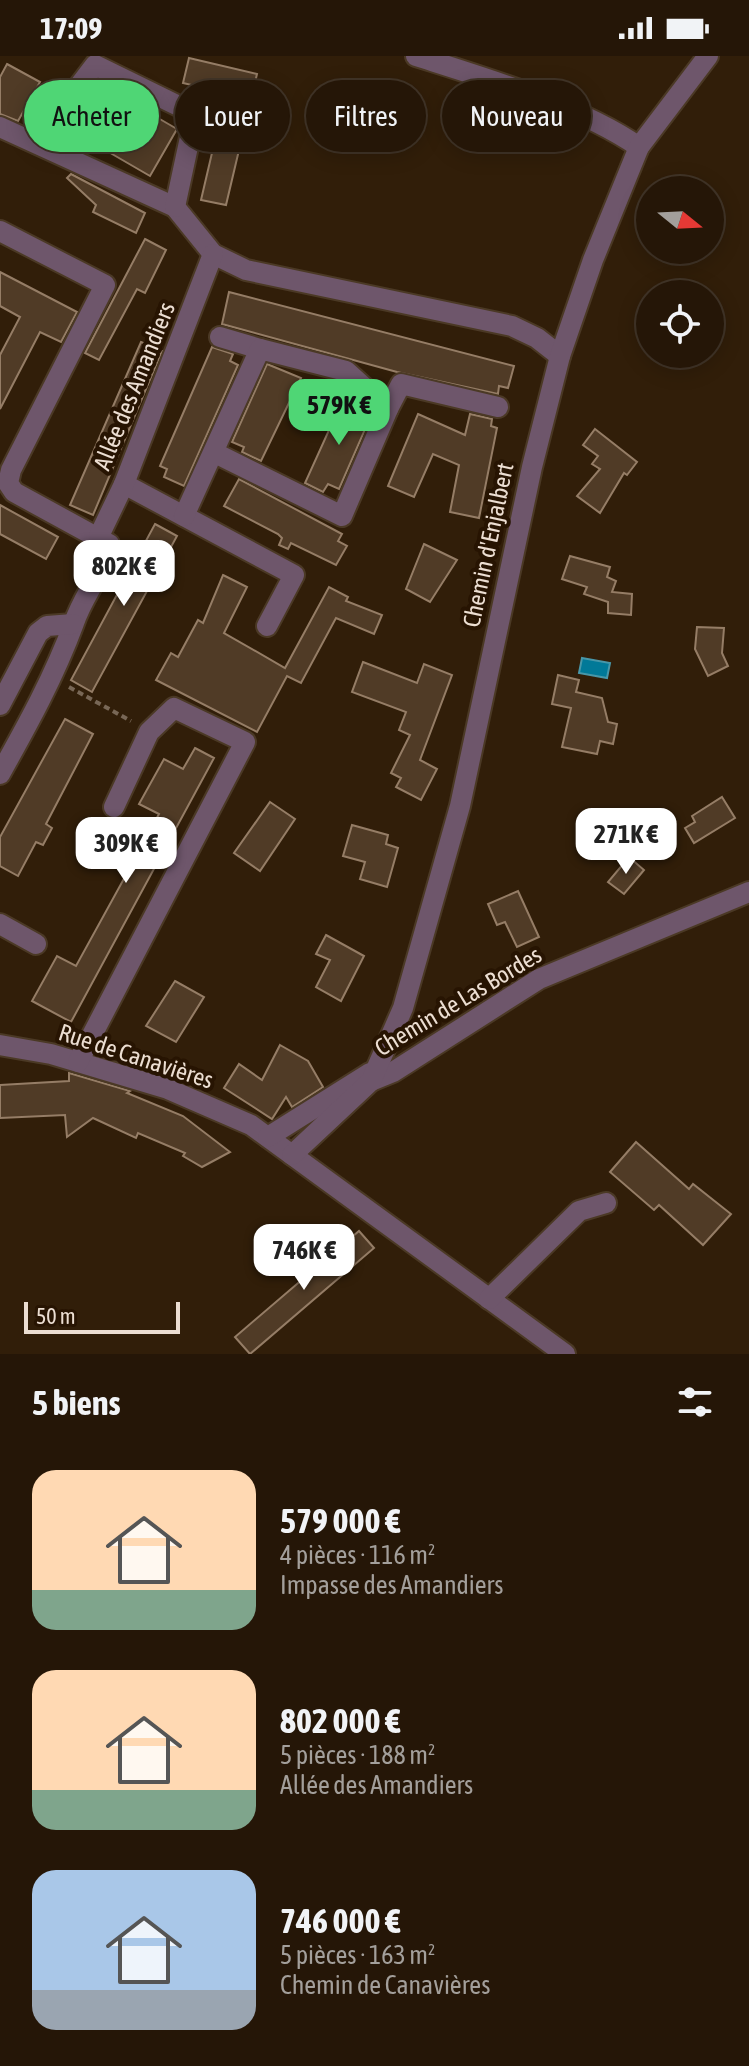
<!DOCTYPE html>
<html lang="fr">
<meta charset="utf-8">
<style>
body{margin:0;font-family:"Asap Condensed",sans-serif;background:#312315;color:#f1f3f6;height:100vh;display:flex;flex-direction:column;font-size:30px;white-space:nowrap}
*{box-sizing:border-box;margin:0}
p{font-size:26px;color:#a39f9b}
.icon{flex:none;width:44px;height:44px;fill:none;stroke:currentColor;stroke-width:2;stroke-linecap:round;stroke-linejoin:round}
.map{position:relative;height:1298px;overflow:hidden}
.details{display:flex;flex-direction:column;background:#251607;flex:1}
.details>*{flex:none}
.hud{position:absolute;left:24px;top:24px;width:702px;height:72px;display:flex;gap:16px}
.needle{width:52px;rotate:108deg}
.fabs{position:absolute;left:636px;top:120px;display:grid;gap:16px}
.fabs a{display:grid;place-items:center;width:88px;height:88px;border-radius:50%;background:#251607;box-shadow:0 4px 20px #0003,0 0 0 2px #423528;font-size:40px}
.scale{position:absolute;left:24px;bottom:20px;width:156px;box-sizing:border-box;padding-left:8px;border:4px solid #ecded2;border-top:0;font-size:22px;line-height:28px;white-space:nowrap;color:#ecded2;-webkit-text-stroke:6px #271402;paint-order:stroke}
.price{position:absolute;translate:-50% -68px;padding:0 18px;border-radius:16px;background:#fff;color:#222;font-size:26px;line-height:52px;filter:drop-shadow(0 2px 4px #0008)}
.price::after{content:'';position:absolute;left:50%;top:48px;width:24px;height:18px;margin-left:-12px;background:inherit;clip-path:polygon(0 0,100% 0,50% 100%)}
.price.on{background:#4fd675;color:#111}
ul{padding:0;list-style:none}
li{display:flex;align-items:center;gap:24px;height:200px;padding:0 32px}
li span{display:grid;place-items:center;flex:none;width:224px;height:160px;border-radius:24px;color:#555}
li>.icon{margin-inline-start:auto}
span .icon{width:96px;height:96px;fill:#fffc;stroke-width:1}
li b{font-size:34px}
h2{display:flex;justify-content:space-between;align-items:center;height:96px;padding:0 32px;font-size:34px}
.chip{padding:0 28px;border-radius:36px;background:#251607;box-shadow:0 4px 20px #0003,0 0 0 2px #423528;font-size:28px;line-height:72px}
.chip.on{background:#4fd675;color:#111}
.status{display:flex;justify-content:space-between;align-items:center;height:56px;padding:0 40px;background:#251607;direction:ltr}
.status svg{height:22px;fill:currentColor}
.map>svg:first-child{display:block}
</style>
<div class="status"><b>17:09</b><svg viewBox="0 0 49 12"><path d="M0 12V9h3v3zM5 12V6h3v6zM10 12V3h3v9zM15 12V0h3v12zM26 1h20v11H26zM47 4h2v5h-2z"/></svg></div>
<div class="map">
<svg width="749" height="1298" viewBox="0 0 749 1298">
<rect width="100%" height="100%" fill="#311e09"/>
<!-- water -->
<polygon fill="#017998" stroke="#4897a9" stroke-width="2" points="582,602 610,607 607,622 579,617"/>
<!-- building -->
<g fill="#503b26" stroke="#957d66" stroke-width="2">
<polygon points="189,2 257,18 226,149 201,144 226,37 183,27"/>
<polygon points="7,8 40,26 18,65 0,58 0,21"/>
<polygon points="108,33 177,73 150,120 81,80"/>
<polygon points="71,118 145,157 136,177 93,156 96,149 67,122"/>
<polygon points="145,183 166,194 145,237 137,233 99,304 85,297"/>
<polygon points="0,216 77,256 61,286 40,276 0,353 0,299 20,261 0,250"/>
<polygon points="229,236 514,310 508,332 499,330 498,338 397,316 222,268"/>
<polygon points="141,286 162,295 93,459 70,449"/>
<polygon points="212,291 233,298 230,305 238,309 184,430 164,421 167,413 160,410"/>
<polygon points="267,308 301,322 261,405 242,396 244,391 232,386"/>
<polygon points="344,341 363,349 360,358 370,362 339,433 328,428 323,436 305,427"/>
<polygon points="418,358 465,379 470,358 492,363 491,370 497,372 479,462 450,456 459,409 433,398 414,441 388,430"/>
<polygon points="595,373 637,406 627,419 624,417 600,457 577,440 600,413 592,408 598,400 583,389"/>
<polygon points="239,423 342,478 338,485 347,490 336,509 291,487 288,493 279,489 282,482 278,478 224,450"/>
<polygon points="0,449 58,481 46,503 0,478"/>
<polygon points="155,468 177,480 92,636 71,624"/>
<polygon points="424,488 457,504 430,546 406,533"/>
<polygon points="570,500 610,511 607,521 616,525 612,536 632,538 631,559 608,557 608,546 584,538 587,531 562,523"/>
<polygon points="223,519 247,531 224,577 285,612 329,531 348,541 346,545 382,559 374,578 336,562 301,627 287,620 257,676 156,624 171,597 178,601 198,564 203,567"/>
<polygon points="697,571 724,572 722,597 728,610 708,620 695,593"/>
<polygon points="363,606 417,627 424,608 452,619 420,704 437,713 421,744 396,731 401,722 391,717 410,679 399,674 406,656 352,636"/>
<polygon points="558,619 579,624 576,636 602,642 608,666 617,668 613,688 600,685 597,698 562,691 571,652 552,648"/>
<polygon points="65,663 93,678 46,768 52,772 43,789 36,786 18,820 0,810 0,781"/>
<polygon points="195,692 214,702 71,966 32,945 57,900 76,910 137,799 159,758 139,748 164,703 183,713"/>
<polygon points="722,741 735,762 694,787 685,772 695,766 692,760"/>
<polygon points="270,746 295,763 260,815 234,797"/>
<polygon points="352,769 388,779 386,788 398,792 387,831 360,823 365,806 343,800"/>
<polygon points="629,801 644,814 624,838 608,826"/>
<polygon points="518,835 539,881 517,891 505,866 497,869 488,848"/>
<polygon points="326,879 364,900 341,945 316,931 330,904 316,898"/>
<polygon points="175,925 204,941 176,986 146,970"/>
<polygon points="280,989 308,1005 323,1031 292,1051 286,1041 272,1063 224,1032 239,1008 262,1024"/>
<polygon points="69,1017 130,1035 127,1037 183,1060 230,1096 202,1111 183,1100 185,1097 138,1077 136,1082 93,1062 67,1081 65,1059 0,1062 0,1029 69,1025"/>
<polygon points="636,1086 689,1133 693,1128 731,1158 703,1189 659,1149 654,1154 610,1116"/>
<polygon points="359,1175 374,1192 250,1298 235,1281"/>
</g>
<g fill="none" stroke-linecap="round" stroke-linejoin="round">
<!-- minor casing -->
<g stroke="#4b3925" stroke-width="24">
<g id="minor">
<path d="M416,0C485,22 580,50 639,91"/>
<polyline points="0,71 175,151 213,198 246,214 512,270 537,282 560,300"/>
<polyline points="37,85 95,9 195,58 175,151"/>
<path d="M0,175L105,229L11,414L8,427L14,436L109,488C104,517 83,539 74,567C54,621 28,668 0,718"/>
<polyline points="220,281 260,293"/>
<polyline points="388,353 401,328 498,351"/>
<polyline points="124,428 294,519 267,570"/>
<polyline points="184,460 260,293 346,315 388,353 342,460 215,397"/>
<polyline points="99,480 124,428 213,198"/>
<polyline points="0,649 38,577 47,570 73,568"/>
<polyline points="0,868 36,888"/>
<polyline points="0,989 51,998 168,1033 251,1069 565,1298"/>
<polyline points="78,1006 245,686 174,652 149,676 114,751"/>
<polyline points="371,1025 393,1016 539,923 749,836"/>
<polyline points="268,1081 370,1017"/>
<polyline points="292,1099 371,1025 403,952 460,750 532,411 560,300 593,204 639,91 708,0"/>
<polyline points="489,1243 579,1155 606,1147"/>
</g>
</g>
<!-- path -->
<polyline stroke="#786756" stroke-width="4" stroke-dasharray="6 4" stroke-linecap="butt" points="69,631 131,665"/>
<!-- minor -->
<use href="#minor" stroke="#6e566b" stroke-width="20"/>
</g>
<g text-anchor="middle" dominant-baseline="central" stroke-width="8" stroke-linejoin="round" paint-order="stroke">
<!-- street labels -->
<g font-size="24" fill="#ecded2" stroke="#271402">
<text transform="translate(134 330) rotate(-68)">Allée des Amandiers</text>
<text transform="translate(488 489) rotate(-78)">Chemin d'Enjalbert</text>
<text transform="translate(458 945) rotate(-31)">Chemin de Las Bordes</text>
<text transform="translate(136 1000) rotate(18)">Rue de Canavières</text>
</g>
</g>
</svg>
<div class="fabs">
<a><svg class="needle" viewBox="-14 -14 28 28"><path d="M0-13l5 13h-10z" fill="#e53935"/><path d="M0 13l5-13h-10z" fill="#a39f9b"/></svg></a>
<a><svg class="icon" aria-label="locate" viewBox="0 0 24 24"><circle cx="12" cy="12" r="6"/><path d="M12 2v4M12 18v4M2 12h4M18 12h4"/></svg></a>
</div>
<div class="scale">50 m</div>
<b class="price on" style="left:339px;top:391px">579K €</b>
<b class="price" style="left:124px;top:552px">802K €</b>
<b class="price" style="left:626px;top:820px">271K €</b>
<b class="price" style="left:126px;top:829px">309K €</b>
<b class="price" style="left:304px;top:1236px">746K €</b>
<div class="hud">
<a class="chip on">Acheter</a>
<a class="chip">Louer</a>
<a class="chip">Filtres</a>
<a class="chip">Nouveau</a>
</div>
</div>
<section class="details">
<h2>5 biens<svg class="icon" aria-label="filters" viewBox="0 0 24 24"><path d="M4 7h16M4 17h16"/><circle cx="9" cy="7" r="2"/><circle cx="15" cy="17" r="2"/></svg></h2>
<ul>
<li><span style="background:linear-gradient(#ffd9b3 75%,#7fa58c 0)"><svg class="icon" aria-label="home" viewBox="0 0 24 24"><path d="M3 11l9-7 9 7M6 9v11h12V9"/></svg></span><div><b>579 000 €</b><p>4 pièces · 116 m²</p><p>Impasse des Amandiers</p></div></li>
<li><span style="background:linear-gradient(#ffd9b3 75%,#7fa58c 0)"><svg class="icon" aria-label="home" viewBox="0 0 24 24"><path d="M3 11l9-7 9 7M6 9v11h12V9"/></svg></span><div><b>802 000 €</b><p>5 pièces · 188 m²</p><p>Allée des Amandiers</p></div></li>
<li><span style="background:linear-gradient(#a9c7e8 75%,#9aa5b1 0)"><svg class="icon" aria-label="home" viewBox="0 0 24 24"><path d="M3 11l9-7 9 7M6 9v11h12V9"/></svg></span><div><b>746 000 €</b><p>5 pièces · 163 m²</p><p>Chemin de Canavières</p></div></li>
</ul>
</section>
